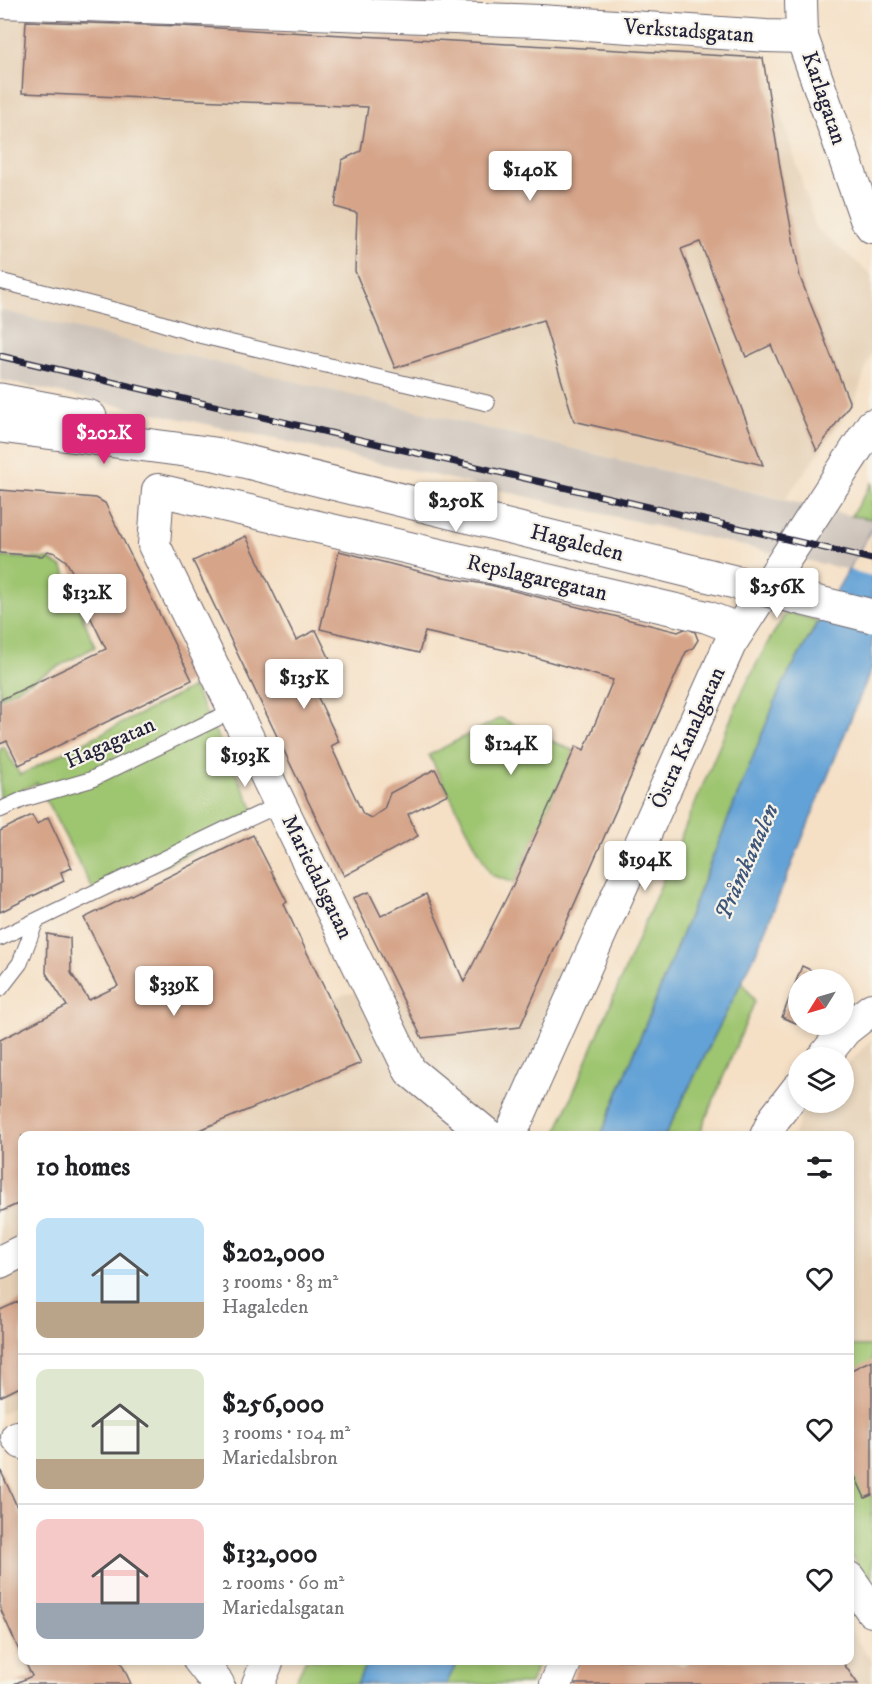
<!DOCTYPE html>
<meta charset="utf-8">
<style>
body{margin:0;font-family:"IM FELL DW Pica",serif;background:#f6f6f6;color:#202124;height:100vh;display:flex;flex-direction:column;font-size:22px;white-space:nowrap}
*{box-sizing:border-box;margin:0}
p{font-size:20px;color:#757577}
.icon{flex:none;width:33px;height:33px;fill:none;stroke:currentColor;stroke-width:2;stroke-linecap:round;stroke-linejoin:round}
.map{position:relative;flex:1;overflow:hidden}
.details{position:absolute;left:18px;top:1131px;width:836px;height:534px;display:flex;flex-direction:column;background:#fff;border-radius:12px;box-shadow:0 3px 9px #0003}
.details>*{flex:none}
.needle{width:39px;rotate:233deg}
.controls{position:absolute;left:788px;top:969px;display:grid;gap:12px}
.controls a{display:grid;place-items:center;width:66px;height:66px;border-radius:50%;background:#fff;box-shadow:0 3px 9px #0003;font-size:30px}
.price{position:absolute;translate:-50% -51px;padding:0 14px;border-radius:6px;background:#fff;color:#222;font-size:20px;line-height:39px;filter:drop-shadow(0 2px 3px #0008)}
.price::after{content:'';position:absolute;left:50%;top:36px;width:18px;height:14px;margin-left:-9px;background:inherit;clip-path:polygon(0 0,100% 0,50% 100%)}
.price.current{background:#db2777;color:#fff}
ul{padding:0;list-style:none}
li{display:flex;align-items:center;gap:18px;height:150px;padding:0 18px}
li+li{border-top:2px solid #e0e0e0}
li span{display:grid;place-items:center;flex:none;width:168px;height:120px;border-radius:12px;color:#555}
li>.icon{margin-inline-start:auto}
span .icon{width:72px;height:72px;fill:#fffc;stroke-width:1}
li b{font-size:26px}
h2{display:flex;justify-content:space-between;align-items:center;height:72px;padding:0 18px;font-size:26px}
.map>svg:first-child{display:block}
</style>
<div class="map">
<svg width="872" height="1684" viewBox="0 0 872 1684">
<rect width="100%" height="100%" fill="#f7f3e8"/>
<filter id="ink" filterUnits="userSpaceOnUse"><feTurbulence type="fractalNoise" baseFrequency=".0167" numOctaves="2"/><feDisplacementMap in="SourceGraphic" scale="12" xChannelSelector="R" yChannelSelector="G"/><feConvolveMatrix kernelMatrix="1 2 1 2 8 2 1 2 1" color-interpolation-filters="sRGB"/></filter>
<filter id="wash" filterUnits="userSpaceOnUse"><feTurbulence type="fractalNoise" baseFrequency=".008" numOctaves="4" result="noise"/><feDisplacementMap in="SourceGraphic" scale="24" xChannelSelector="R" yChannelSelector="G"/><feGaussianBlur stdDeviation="1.35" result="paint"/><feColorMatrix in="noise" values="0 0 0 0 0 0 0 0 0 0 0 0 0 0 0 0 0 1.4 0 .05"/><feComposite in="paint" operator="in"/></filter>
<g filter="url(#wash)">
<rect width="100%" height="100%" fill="#f5e0c6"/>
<!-- built -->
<g fill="#e5d0b6">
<polygon points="0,13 357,26 761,47 816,228 872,275 872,350 854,404 785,499 0,310"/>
<polygon points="562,966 511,1135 22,1136 22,1403 0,1414 0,1140 345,994"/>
<polygon points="872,1039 872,1346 849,1346 849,1136 793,1136 803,1111 811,1103 843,1102 843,1069"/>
<polygon points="849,1629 872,1661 872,1684 759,1684 742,1661 849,1660"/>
</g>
<!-- industrial -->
<polygon fill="#ccc2b9" points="0,310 851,516 872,519 872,529 849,570 271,438 0,380"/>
<!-- green -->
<g fill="#9ec570" stroke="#607456" stroke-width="1.5">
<polygon points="872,483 872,519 851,516"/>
<polygon points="0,557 49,559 63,568 95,647 0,698"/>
<polygon points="787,612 818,621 781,687 601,1135 555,1136 743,690 768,642"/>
<polygon points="193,687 259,820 97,897 37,783 0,799 0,749 4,747 20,775"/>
<polygon points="500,718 574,751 514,883 491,875 429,755"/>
<polygon points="742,981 755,1001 699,1135 665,1136"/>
<polygon points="849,1346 872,1346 872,1585 849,1552"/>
<polygon points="305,1661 305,1660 367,1661 357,1684 294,1684"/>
<polygon points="458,1661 458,1660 539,1661 530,1684 446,1684"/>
</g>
<!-- water -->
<g fill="#64a2d6" stroke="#436288" stroke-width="1.5">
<polygon points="872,529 872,667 755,955 665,1135 601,1136 781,687"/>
<polygon points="367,1661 367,1660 458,1661 446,1684 357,1684"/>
</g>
<!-- pier -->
<polygon fill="#f5e0c6" points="872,529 872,576 849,570"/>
<g id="blocks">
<!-- building -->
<g fill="#d5a489">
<polygon points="26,21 181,26 763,58 781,173 800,277 850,404 817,451 771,345 746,357 700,242 681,249 763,465 574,421 543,320 395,368 355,271 357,213 335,207 342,160 361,151 368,107 22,93"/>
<polygon points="0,490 96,498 105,503 192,680 19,765 7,741 0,744 0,700 106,649 82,600 87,597 66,561 55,553 48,551 42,556 0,553"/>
<polygon points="246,536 296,640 316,630 338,676 313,687 339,742 331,746 363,814 371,818 384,809 390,793 435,769 448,794 408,814 418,836 344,876 193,561"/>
<polygon points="339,551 438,576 490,585 678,632 687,628 695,632 698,640 693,648 686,652 520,1027 422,1038 353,898 369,892 381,916 426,894 464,982 514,883 576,746 584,750 613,680 523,654 425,632 419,653 320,629"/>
<polygon points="32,815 37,824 48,817 72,868 61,872 64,881 0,912 0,831"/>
<polygon points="253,835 287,902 284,904 295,928 361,1063 185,1136 22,1136 22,1202 0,1212 0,1040 67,1006 46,973 47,934 70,938 71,973 89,1000 118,986 84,918"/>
<polygon points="802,966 832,980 798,980 798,1024 782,1017"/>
<polygon points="22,1300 22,1386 0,1397 0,1310"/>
<polygon points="872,1360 872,1495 865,1498 849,1463 849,1371"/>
<polygon points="0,1469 22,1518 22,1657 0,1608"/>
<polygon points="24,1660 120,1660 131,1684 14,1684 32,1676"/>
<polygon points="580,1660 674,1660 675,1662 683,1665 690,1660 841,1660 858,1684 570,1684"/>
</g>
</g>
</g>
<g filter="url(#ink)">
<use href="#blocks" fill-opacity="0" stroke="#6c646c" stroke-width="1.5"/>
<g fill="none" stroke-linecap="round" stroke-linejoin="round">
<!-- service casing -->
<g stroke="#6c646c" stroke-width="17">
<g id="service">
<polyline points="0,281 141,317 203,336 487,403"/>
<polyline points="0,810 24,799 90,780 234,710"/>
<polyline points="0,938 226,829 281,804"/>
<polyline points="0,989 20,963 36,921"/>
</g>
</g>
<!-- minor casing -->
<g stroke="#6c646c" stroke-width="34">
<g id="minor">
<polyline points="801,0 802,37 866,219 872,227"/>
<polyline points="0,2 540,21 766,36 802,37"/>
<polyline points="823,1058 845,1030 872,1009"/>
<polyline points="489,1136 410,1071 154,545 158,490 707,617 738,629"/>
<polyline points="510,1136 730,644 872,425"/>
<polyline points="766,1136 774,1119 798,1088"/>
<polyline points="0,1262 22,1251"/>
<polyline points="17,1437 22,1443"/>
<polyline points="849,1578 872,1611"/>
<polyline points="199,1660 218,1684"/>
<polyline points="258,1684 268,1660"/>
<polyline points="556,1684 566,1660"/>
</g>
</g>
<!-- tertiary casing -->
<g stroke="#6c646c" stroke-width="35">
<g id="tertiary">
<polyline points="0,400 90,417"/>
<polyline points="0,426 215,454 694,572"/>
</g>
</g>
<!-- service -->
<use href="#service" stroke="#fff" stroke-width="15"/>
<!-- minor -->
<use href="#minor" stroke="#fff" stroke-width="32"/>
<!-- tertiary -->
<use href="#tertiary" stroke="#fff" stroke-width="33"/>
<!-- rail casing -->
<g stroke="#22223b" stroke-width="7">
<polyline id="rail" points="0,356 872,559"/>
</g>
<!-- rail -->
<use href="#rail" stroke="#f7f3e8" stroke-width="4.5" stroke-dasharray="14" stroke-linecap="butt"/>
<!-- tertiary-bridge casing -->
<g stroke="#6c646c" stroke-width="35" stroke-linecap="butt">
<polyline id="tertiary-bridge" points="694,572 872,616"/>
</g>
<!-- tertiary-bridge -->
<use href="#tertiary-bridge" stroke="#fff" stroke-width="33"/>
</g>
</g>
<g text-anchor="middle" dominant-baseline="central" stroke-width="4.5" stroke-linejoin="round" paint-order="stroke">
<!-- street labels -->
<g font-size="22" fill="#22223b" stroke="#f7f3e8">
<text transform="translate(689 31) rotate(4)">Verkstadsgatan</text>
<text transform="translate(824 98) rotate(71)">Karlagatan</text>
<text transform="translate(577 543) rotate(14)">Hagaleden</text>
<text transform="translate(537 578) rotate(13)">Repslagaregatan</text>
<text transform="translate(688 738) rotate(-66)">Östra Kanalgatan</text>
<text transform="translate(110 743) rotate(-24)">Hagagatan</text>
<text transform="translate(317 877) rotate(64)">Mariedalsgatan</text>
</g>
<!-- water labels -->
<g font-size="24" font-style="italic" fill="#3c5579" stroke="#f7f3e8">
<text transform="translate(747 862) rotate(-66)">Pråmkanalen</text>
</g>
</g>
</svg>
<div class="controls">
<a><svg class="needle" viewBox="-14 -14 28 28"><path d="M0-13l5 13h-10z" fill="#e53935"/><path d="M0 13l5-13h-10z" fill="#757577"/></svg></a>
<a><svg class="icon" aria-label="layers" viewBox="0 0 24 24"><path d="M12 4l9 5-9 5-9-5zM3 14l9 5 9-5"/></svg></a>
</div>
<b class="price" style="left:530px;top:202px">$140K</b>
<b class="price current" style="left:104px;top:465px">$202K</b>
<b class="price" style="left:456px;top:533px">$250K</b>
<b class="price" style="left:777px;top:619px">$256K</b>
<b class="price" style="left:87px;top:625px">$132K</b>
<b class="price" style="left:304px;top:710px">$135K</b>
<b class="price" style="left:511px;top:776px">$124K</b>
<b class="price" style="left:245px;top:788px">$193K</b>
<b class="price" style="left:645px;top:892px">$194K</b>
<b class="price" style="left:174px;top:1017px">$339K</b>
<section class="details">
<h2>10 homes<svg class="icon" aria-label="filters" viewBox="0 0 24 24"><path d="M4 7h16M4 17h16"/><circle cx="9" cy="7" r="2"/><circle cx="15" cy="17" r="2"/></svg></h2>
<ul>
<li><span style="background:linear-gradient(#bfe0f5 70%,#b9a48a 0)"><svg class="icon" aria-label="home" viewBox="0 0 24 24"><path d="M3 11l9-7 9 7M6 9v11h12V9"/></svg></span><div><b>$202,000</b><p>3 rooms · 83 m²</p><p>Hagaleden</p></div><svg class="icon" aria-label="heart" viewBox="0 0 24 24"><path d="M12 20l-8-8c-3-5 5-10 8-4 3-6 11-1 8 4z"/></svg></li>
<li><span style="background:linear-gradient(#dfe7d0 75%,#b9a48a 0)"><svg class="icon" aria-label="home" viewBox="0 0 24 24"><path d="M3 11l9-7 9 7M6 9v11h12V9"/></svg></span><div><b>$256,000</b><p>3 rooms · 104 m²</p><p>Mariedalsbron</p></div><svg class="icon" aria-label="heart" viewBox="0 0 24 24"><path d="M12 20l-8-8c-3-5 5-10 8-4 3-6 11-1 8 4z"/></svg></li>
<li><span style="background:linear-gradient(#f6c9c9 70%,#9aa5b1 0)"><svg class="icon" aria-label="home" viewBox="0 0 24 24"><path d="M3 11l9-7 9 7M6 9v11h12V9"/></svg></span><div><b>$132,000</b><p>2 rooms · 60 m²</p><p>Mariedalsgatan</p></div><svg class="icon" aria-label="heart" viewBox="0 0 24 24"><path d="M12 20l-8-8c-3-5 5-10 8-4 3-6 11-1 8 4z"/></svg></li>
</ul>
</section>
</div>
